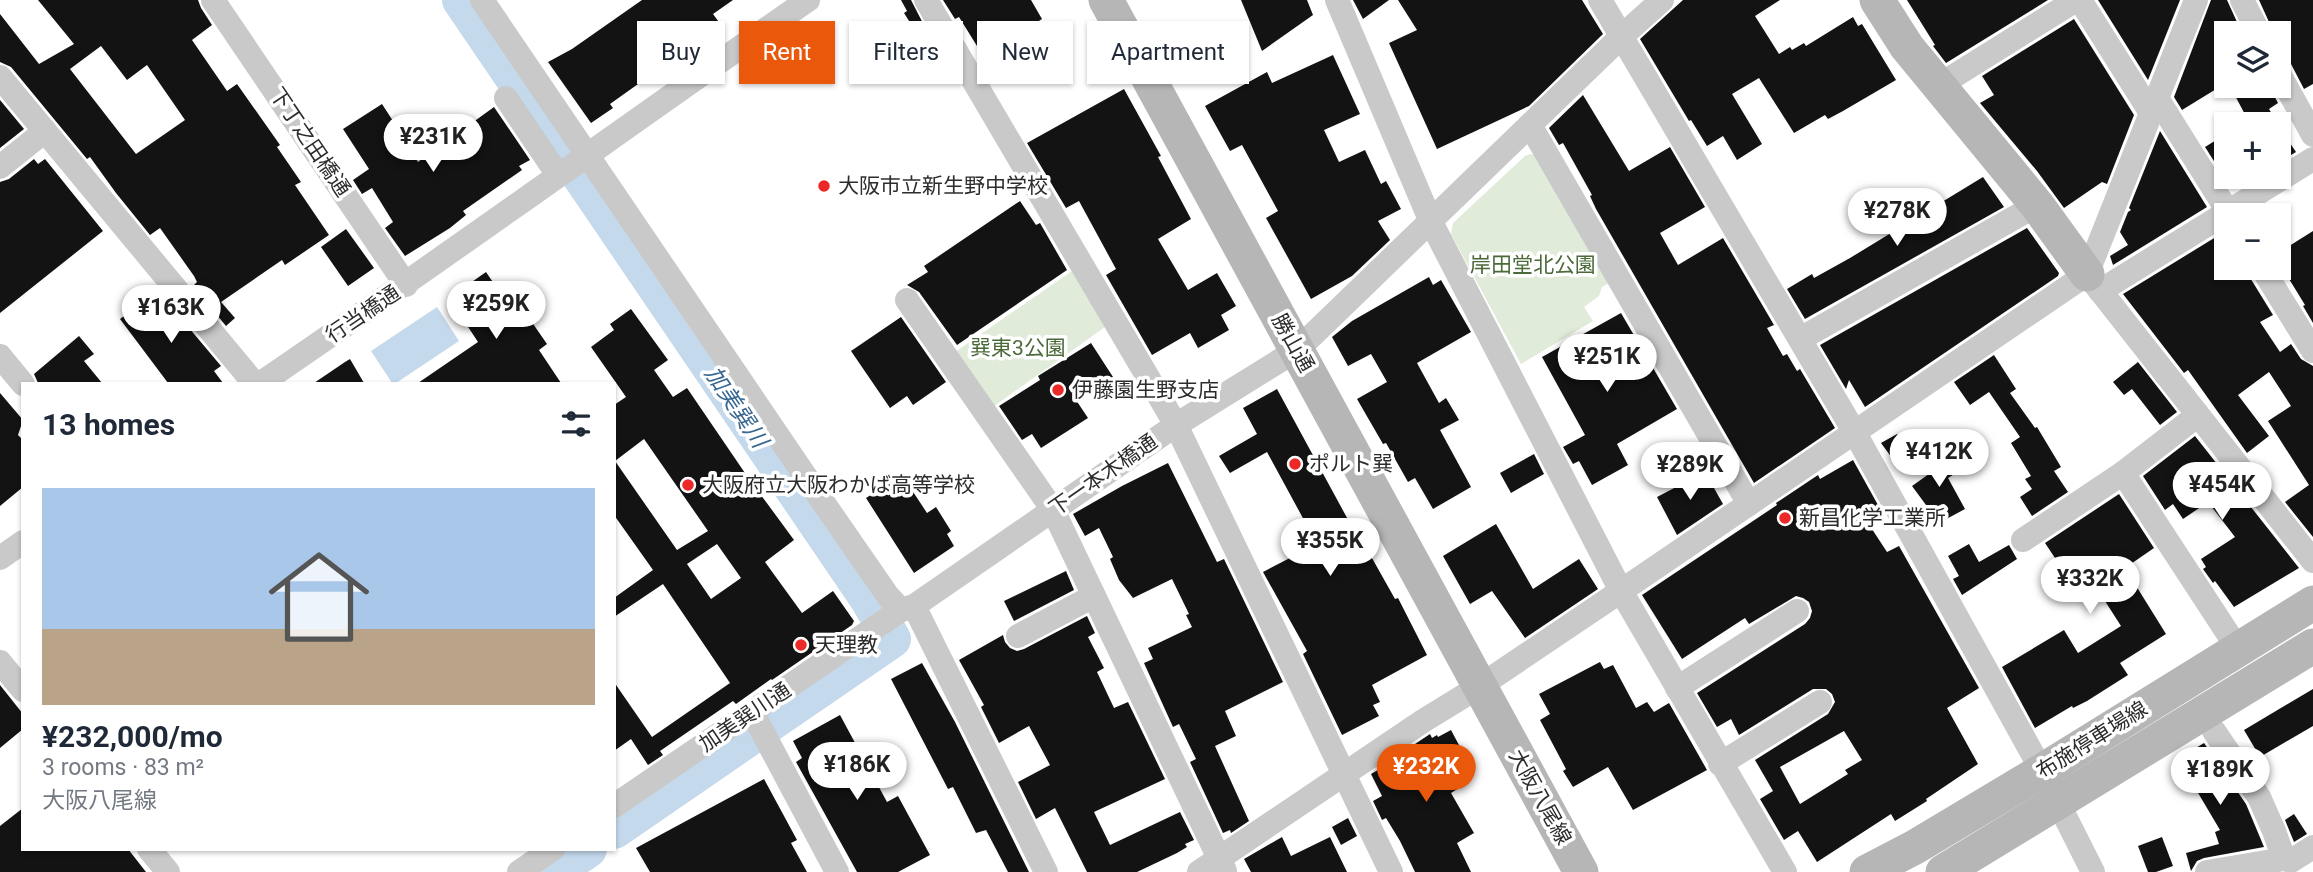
<!DOCTYPE html>
<meta charset="utf-8">
<style>
body{margin:0;font-family:Roboto,"Noto Sans JP",sans-serif;background:#f6f6f7;color:#1f2937;height:100vh;display:flex;flex-direction:column;font-size:26px;white-space:nowrap}
*{box-sizing:border-box;margin:0}
p{font-size:23px;color:#747a83}
.icon{flex:none;width:38px;height:38px;fill:none;stroke:currentColor;stroke-width:2;stroke-linecap:round;stroke-linejoin:round}
.map{position:relative;flex:1;overflow:hidden}
.details{position:absolute;left:21px;top:382px;width:595px;height:469px;display:flex;flex-direction:column;background:#fff;border-radius:0px;box-shadow:0 2px 5px #0004}
.details>*{flex:none}
.banner{position:absolute;left:637px;top:21px;width:665px;height:63px;display:flex;gap:14px}
.tools{position:absolute;left:2214px;top:21px;display:grid;gap:14px}
.tools a{display:grid;place-items:center;width:77px;height:77px;border-radius:0px;background:#fff;box-shadow:0 2px 5px #0004;font-size:35px}
.price{position:absolute;translate:-50% -60px;padding:0 16px;border-radius:24px;background:#fff;color:#222;font-size:23px;line-height:46px;filter:drop-shadow(0 2px 4px #0008)}
.price::after{content:'';position:absolute;left:50%;top:42px;width:21px;height:16px;margin-left:-10px;background:inherit;clip-path:polygon(0 0,100% 0,50% 100%)}
.price.on{background:#ea580c;color:#fff}
ul{padding:0;list-style:none}
li{display:grid;align-content:center;gap:14px;height:371px;padding:0 21px}
li+li{border-top:2px solid #e0e1e3}
li span{display:grid;place-items:center;height:217px;border-radius:0px;color:#555}
li>.icon{margin-inline-start:auto}
span .icon{width:126px;height:126px;fill:#fffc;stroke-width:1}
li b{font-size:30px}
h2{display:flex;justify-content:space-between;align-items:center;height:84px;padding:0 21px;font-size:30px}
.pill{padding:0 24px;border-radius:0px;background:#fff;box-shadow:0 2px 5px #0004;font-size:24px;line-height:63px}
.pill.on{background:#ea580c;color:#fff}
.map>svg:first-child{display:block}
</style>
<div class="map">
<svg width="2313" height="872" viewBox="0 0 2313 872">
<rect width="100%" height="100%" fill="#fff"/>
<!-- green -->
<g fill="#e1ebd9">
<polygon points="1530,154 1535,155 1611,282 1602,287 1599,296 1584,307 1593,321 1521,364 1451,234 1453,223 1525,156"/>
<polygon points="1072,271 1105,327 990,409 952,354"/>
</g>
<!-- water -->
<polygon fill="#c4d9ec" points="437,307 459,341 396,383 392,383 371,351"/>
<g fill="none" stroke-linecap="round" stroke-linejoin="round">
<!-- river -->
<g stroke="#c4d9ec" stroke-width="38">
<polyline points="461,0 868,598 892,639 614,830"/>
<polyline points="554,872 588,849"/>
</g>
</g>
<!-- building -->
<g fill="#131313" fill-rule="evenodd">
<path d="M38,0H198L201,8L212,25L192,40L227,91L237,84L280,145L277,147L301,182L295,185L329,235L285,265L282,260L221,302L235,318L226,326L193,286L197,282L194,276L160,228L150,235L116,193L90,157L87,159L11,67L0,62V14L39,64L74,44ZM101,46L127,80L147,65L185,120L136,154L70,69Z"/>
<polygon points="642,0 733,0 713,14 721,25 610,104 613,108 591,123 548,62 572,49"/>
<polygon points="901,0 911,0 929,35 921,40 904,13 907,11"/>
<polygon points="943,0 1031,0 1042,19 1020,33 1030,48 1010,61 1012,65 995,75 959,17 955,19"/>
<polygon points="1241,0 1307,0 1313,15 1262,51"/>
<polygon points="1353,0 1389,0 1363,19"/>
<polygon points="1398,0 1582,0 1603,34 1529,106 1437,149 1389,43 1417,30"/>
<polygon points="1683,0 1780,0 1755,16 1779,54 1790,47 1792,50 1804,43 1806,46 1853,17 1858,26 1862,24 1896,80 1843,111 1828,119 1825,115 1794,133 1759,78 1732,94 1762,144 1737,160 1723,136 1707,146 1691,120 1689,121 1640,39"/>
<polygon points="1907,0 2048,0 1946,63 1933,46 1935,45"/>
<polygon points="2098,0 2180,0 2148,80"/>
<polygon points="2211,0 2227,0 2242,33 2226,33 2226,83 2182,110 2174,97"/>
<polygon points="2259,0 2313,0 2313,84 2304,89 2291,64 2285,59 2278,57 2278,33 2274,33"/>
<polygon points="2074,19 2134,115 2107,184 2102,182 2064,208 2037,171 1980,103 1994,95 1982,76"/>
<polygon points="1209,22 1227,53 1186,75 1169,44"/>
<polygon points="1333,55 1360,114 1324,130 1339,162 1365,150 1381,184 1386,181 1401,209 1378,221 1390,240 1352,276 1311,299 1266,218 1278,211 1242,145 1230,151 1205,106 1267,72 1272,83"/>
<polygon points="2230,86 2269,86 2278,103 2269,109 2278,124 2250,124"/>
<polygon points="1124,89 1161,156 1158,157 1191,219 1158,239 1188,290 1217,273 1236,306 1221,315 1229,330 1198,348 1190,333 1152,355 1106,275 1116,269 1079,201 1066,208 1027,143"/>
<polygon points="1583,95 1629,171 1670,147 1705,207 1660,233 1678,265 1723,238 1774,325 1767,328 1783,356 1787,354 1797,371 1800,369 1835,428 1754,483 1596,209 1590,196 1592,195 1563,143 1559,145 1549,128"/>
<polygon points="0,100 24,129 0,148"/>
<polygon points="382,104 393,121 390,123 418,162 494,107 530,160 519,166 522,170 463,211 466,215 450,228 405,256 385,228 393,222 372,188 362,194 353,180 369,169 343,129"/>
<polygon points="2278,125 2296,152 2278,163"/>
<polygon points="2160,131 2207,207 2113,265 2110,256 2128,245 2120,232 2128,212 2131,210 2129,208"/>
<polygon points="2226,134 2226,180 2205,147"/>
<polygon points="34,159 38,164 45,159 103,231 0,313 0,182 9,179"/>
<polygon points="1983,177 2004,207 1805,319 1787,289 1812,274 1814,278 1850,258"/>
<polygon points="1020,201 1036,225 1040,223 1067,270 957,345 919,292 907,285 928,272 924,266"/>
<polygon points="2027,228 2059,273 2058,276 1865,407 1849,380 1846,389 1820,345"/>
<polygon points="346,229 374,268 348,286 321,247"/>
<polygon points="2313,231 2313,323 2303,306 2305,305 2278,261 2278,253"/>
<polygon points="2224,232 2226,235 2226,268 2247,268 2249,276 2273,315 2260,322 2280,352 2291,344 2301,359 2313,366 2313,537 2285,502 2309,485 2268,421 2291,406 2269,372 2238,395 2269,436 2247,453 2188,370 2184,373 2123,294"/>
<polygon points="486,272 503,297 511,292 547,344 539,350 561,383 418,383 478,342 449,298"/>
<polygon points="1429,277 1433,285 1441,280 1471,332 1417,363 1439,403 1446,398 1459,420 1440,430 1471,487 1433,509 1415,478 1408,482 1386,443 1383,444 1357,399 1387,382 1371,354 1348,366 1332,337 1352,321"/>
<polygon points="154,293 179,325 184,322 221,366 214,371 223,383 168,383 120,319"/>
<path d="M631,309L668,360L654,370L673,397L687,388L747,476L794,540L765,562L802,613L833,591L854,621L852,625L772,680L771,679L736,704L733,701L660,751L663,755L648,765L631,739L614,751V682L652,737L730,683L663,584L614,617V598L653,570L614,515V405L626,397L591,347L614,330L610,324ZM644,439L708,531L677,550L615,461ZM717,544L741,578L711,599L687,564Z"/>
<polygon points="1621,313 1677,409 1617,444 1628,465 1592,485 1579,461 1573,464 1563,447 1585,435 1542,357"/>
<polygon points="901,317 946,382 913,405 907,396 890,408 851,351"/>
<polygon points="79,336 94,354 84,361 102,383 38,383 34,374"/>
<polygon points="1091,343 1113,377 1076,400 1088,418 1041,448 1032,434 1022,440 999,406 1040,380 1038,376"/>
<polygon points="1994,355 2016,389 2010,393 2035,428 2037,427 2061,467 2054,471 2068,492 2032,516 2020,497 2032,489 2025,479 2031,476 2011,443 2020,437 1989,392 1970,405 1954,382"/>
<polygon points="350,359 364,383 314,383 345,362"/>
<polygon points="2138,362 2177,412 2160,425 2132,389 2124,395 2113,382"/>
<polygon points="1277,389 1352,527 1354,526 1395,599 1398,598 1427,655 1372,685 1380,702 1373,705 1379,716 1342,735 1303,654 1307,651 1263,572 1317,544 1267,452 1230,473 1219,456 1257,434 1243,408"/>
<polygon points="0,393 23,420 18,435 23,440 23,487 0,506"/>
<polygon points="1897,434 1906,450 1892,458 1881,443"/>
<polygon points="2195,436 2299,568 2234,607 2215,581 2213,583 2203,569 2206,567 2201,559 2235,537 2208,502 2183,519 2173,504 2165,510 2143,476"/>
<polygon points="1941,442 1962,469 1948,478 1965,509 1926,530 1916,511 1926,505 1912,486 1936,469 1925,453"/>
<polygon points="1534,454 1544,474 1511,493 1500,473"/>
<path d="M1853,460L1883,514L1868,523L1887,552L1899,546L1979,688L1947,708L1978,764L1926,799L1927,801L1895,821L1891,814L1817,862L1798,831L1784,840L1760,799L1773,791L1755,760L1828,714L1835,702L1832,694L1826,689H1813L1739,735L1731,719L1717,727L1697,693L1805,624L1810,618L1812,611L1809,602L1803,598L1796,596L1749,624L1745,618L1682,659L1642,595L1777,505L1776,503L1818,475L1820,479ZM1844,731L1862,760L1845,770L1848,774L1800,804L1780,767Z"/>
<polygon points="1168,463 1217,562 1224,559 1283,682 1225,711 1236,736 1215,746 1249,821 1231,833 1230,830 1223,833 1190,762 1196,759 1179,724 1173,727 1144,663 1153,659 1148,648 1192,627 1186,615 1189,614 1172,579 1133,598 1119,580 1110,559 1113,557 1099,528 1085,536 1073,514 1122,486"/>
<polygon points="1705,472 1723,504 1677,535 1657,497"/>
<polygon points="902,475 927,513 936,507 951,531 947,534 954,546 914,573 866,498"/>
<polygon points="2119,494 2154,548 2125,568 2166,634 2120,663 2128,675 2087,701 2073,708 2072,706 2035,728 2002,667 2064,630 2078,653 2121,626 2096,587 2081,597 2045,543"/>
<polygon points="1496,524 1533,589 1579,559 1598,589 1525,638 1492,591 1470,604 1443,556"/>
<polygon points="1969,544 1979,562 2009,545 2017,559 1962,595 1953,579 1959,576 1948,556"/>
<polygon points="1066,571 1074,590 1014,621 1004,601"/>
<polygon points="1087,616 1095,633 1088,637 1104,668 1097,672 1114,708 1128,702 1165,779 1094,812 1110,845 1180,812 1194,840 1185,844 1187,847 1177,853 1137,872 1087,872 1055,808 1036,819 1018,782 1050,765 1029,726 999,743 981,707 984,705 959,660 1003,635 1005,642 1010,648 1017,651 1024,649"/>
<polygon points="1600,662 1604,669 1613,665 1636,708 1647,702 1654,712 1669,703 1707,770 1633,810 1608,767 1573,787 1563,771 1566,769 1540,720 1550,714 1539,694"/>
<polygon points="922,663 955,722 1029,872 1008,872 986,830 976,833 953,787 948,789 891,679"/>
<polygon points="0,685 23,714 23,729 0,748"/>
<polygon points="2313,689 2313,726 2260,757 2244,730"/>
<polygon points="840,715 887,802 898,796 930,855 898,872 857,872 796,762 802,758 793,741"/>
<polygon points="1451,730 1469,764 1454,772 1462,786 1451,793 1474,833 1457,843 1471,872 1415,872 1400,841 1386,818 1382,820 1373,801 1382,796 1371,774 1411,750 1409,748 1430,734 1432,738 1437,735 1438,737"/>
<polygon points="2204,743 2246,804 2264,847 2204,858 2197,861 2191,871 2186,853 2219,844 2215,832 2220,830 2178,759"/>
<polygon points="764,779 797,840 791,843 807,872 650,872 636,848"/>
<polygon points="23,808 23,849 128,849 146,872 0,872 0,826"/>
<polygon points="2294,814 2307,834 2294,842 2285,820"/>
<polygon points="1348,818 1357,836 1341,845 1332,827"/>
<polygon points="1282,837 1291,856 1330,837 1347,872 1251,872 1244,859"/>
<polygon points="2162,837 2173,866 2156,872 2148,872 2138,846"/>
</g>
<g fill="none" stroke-linecap="round" stroke-linejoin="round">
<!-- street -->
<g stroke="#c9c9c9" stroke-width="24">
<polyline points="213,0 406,285"/>
<polyline points="482,0 825,505 888,596 901,610"/>
<polyline points="926,0 1176,425 1391,872"/>
<polyline points="1337,0 1431,222 1621,591 1785,872"/>
<polyline points="1600,0 1855,433 2042,771 2093,872"/>
<polyline points="2080,0 2151,113"/>
<polyline points="2242,0 2259,33"/>
<polyline points="2278,72 2313,135"/>
<polyline points="0,77 254,383"/>
<polyline points="1938,86 2076,0"/>
<polyline points="506,98 558,175"/>
<polyline points="2157,98 2230,215"/>
<polyline points="1530,125 1749,504"/>
<polyline points="0,167 45,131"/>
<polyline points="2262,268 2313,351"/>
<polyline points="2087,274 2313,561"/>
<polyline points="2100,291 2313,159"/>
<polyline points="907,300 1053,510 1225,871"/>
<polyline points="1800,339 2037,205"/>
<polyline points="0,356 23,384"/>
<path d="M261,383C445,258 625,127 808,0"/>
<polyline points="2123,473 2238,649"/>
<polyline points="2023,540 2123,473 2198,415"/>
<polyline points="0,558 23,542"/>
<polyline points="914,606 1046,872"/>
<polyline points="1018,636 1094,596"/>
<polyline points="0,662 23,690"/>
<polyline points="1677,688 1797,611"/>
<polyline points="752,712 837,872"/>
<polyline points="2214,731 2259,797 2274,831 2284,859"/>
<polyline points="1720,764 1820,702"/>
<polyline points="614,806 867,633 901,610 914,606 1176,425 1297,350 1622,36 1662,0"/>
<polyline points="149,849 168,872"/>
<polyline points="519,872 553,849"/>
<polyline points="1199,872 1423,721 1480,686 1621,591 2087,274 2196,0"/>
<polyline points="2207,872 2284,859 2291,861 2313,847"/>
</g>
<!-- secondary -->
<g stroke="#b6b6b6" stroke-width="35">
<polyline points="1106,0 1581,872"/>
<polyline points="1877,0 1907,47 2037,205 2087,274"/>
<polyline points="1867,872 1915,847 2042,771 2313,603"/>
<polyline points="1943,872 2313,646"/>
</g>
</g>
<!-- markers -->
<g fill="#eb2927" stroke="#fff" stroke-width="2.5">
<circle cx="824" cy="186" r="7"/>
<circle cx="1058" cy="390" r="7"/>
<circle cx="1295" cy="464" r="7"/>
<circle cx="688" cy="485" r="7"/>
<circle cx="1785" cy="518" r="7"/>
<circle cx="801" cy="645" r="7"/>
</g>
<g text-anchor="middle" dominant-baseline="central" stroke-width="7" stroke-linejoin="round" paint-order="stroke">
<!-- street labels -->
<g font-size="21" fill="#2c2c2c" stroke="#fff">
<text transform="translate(310 142) rotate(56)">下丁之田橋通</text>
<text transform="translate(363 314) rotate(-34)">行当橋通</text>
<text transform="translate(1293 343) rotate(61)">勝山通</text>
<text transform="translate(1103 475) rotate(-35)">下一本木橋通</text>
<text transform="translate(745 717) rotate(-34)">加美巽川通</text>
<text transform="translate(2092 740) rotate(-32)">布施停車場線</text>
<text transform="translate(1540 797) rotate(61)">大阪八尾線</text>
</g>
<!-- poi labels -->
<g font-size="21" fill="#2c2c2c" stroke="#fff" text-anchor="start">
<text x="838" y="186">大阪市立新生野中学校</text>
<text x="1072" y="390">伊藤園生野支店</text>
<text x="1309" y="464">ポルト巽</text>
<text x="702" y="485">大阪府立大阪わかば高等学校</text>
<text x="1799" y="518">新昌化学工業所</text>
<text x="815" y="645">天理教</text>
</g>
<!-- park labels -->
<g font-size="21" fill="#4b6939" stroke="#fff">
<text x="1533" y="265">岸田堂北公園</text>
<text x="1018" y="348">巽東3公園</text>
</g>
<!-- water labels -->
<g font-size="23" font-style="italic" fill="#386791" stroke="#fff">
<text transform="translate(736 407) rotate(56)">加美巽川</text>
</g>
</g>
</svg>
<div class="tools">
<a><svg class="icon" aria-label="layers" viewBox="0 0 24 24"><path d="M12 4l9 5-9 5-9-5zM3 14l9 5 9-5"/></svg></a>
<a>+</a>
<a>−</a>
</div>
<b class="price" style="left:433px;top:174px">¥231K</b>
<b class="price" style="left:1897px;top:248px">¥278K</b>
<b class="price" style="left:496px;top:341px">¥259K</b>
<b class="price" style="left:171px;top:345px">¥163K</b>
<b class="price" style="left:1607px;top:394px">¥251K</b>
<b class="price" style="left:1939px;top:489px">¥412K</b>
<b class="price" style="left:1690px;top:502px">¥289K</b>
<b class="price" style="left:2222px;top:522px">¥454K</b>
<b class="price" style="left:1330px;top:578px">¥355K</b>
<b class="price" style="left:2090px;top:616px">¥332K</b>
<b class="price" style="left:857px;top:802px">¥186K</b>
<b class="price on" style="left:1426px;top:804px">¥232K</b>
<b class="price" style="left:2220px;top:807px">¥189K</b>
<div class="banner">
<a class="pill">Buy</a>
<a class="pill on">Rent</a>
<a class="pill">Filters</a>
<a class="pill">New</a>
<a class="pill">Apartment</a>
</div>
<section class="details">
<h2>13 homes<svg class="icon" aria-label="filters" viewBox="0 0 24 24"><path d="M4 7h16M4 17h16"/><circle cx="9" cy="7" r="2"/><circle cx="15" cy="17" r="2"/></svg></h2>
<ul>
<li><span style="background:linear-gradient(#a9c7e8 65%,#b9a48a 0)"><svg class="icon" aria-label="home" viewBox="0 0 24 24"><path d="M3 11l9-7 9 7M6 9v11h12V9"/></svg></span><div><b>¥232,000/mo</b><p>3 rooms · 83 m²</p><p>大阪八尾線</p></div></li>
</ul>
</section>
</div>
